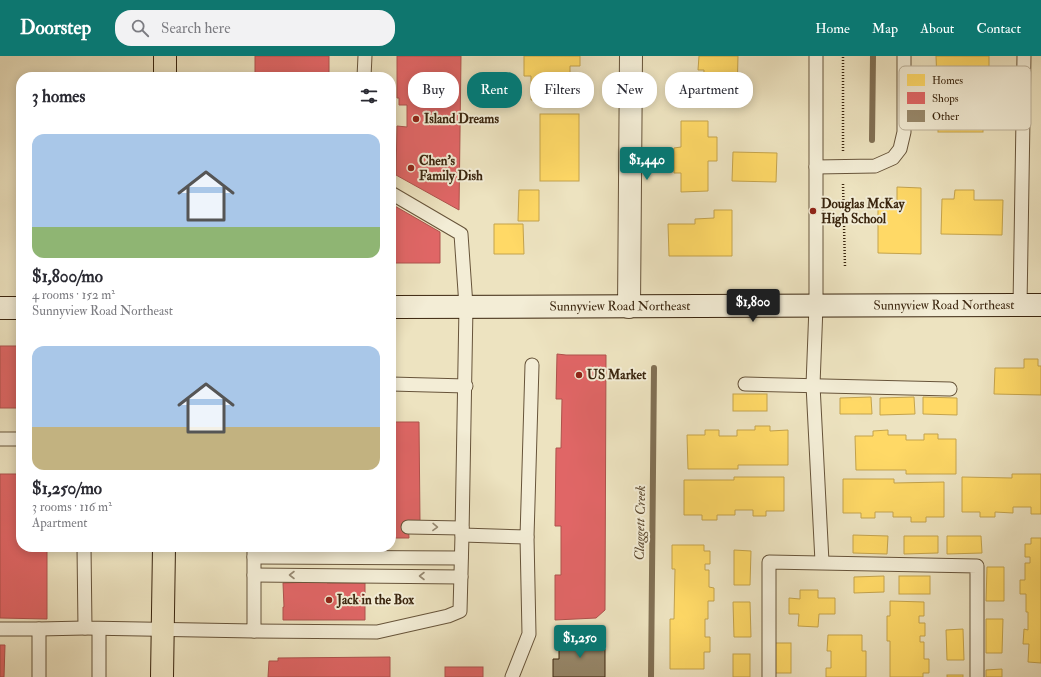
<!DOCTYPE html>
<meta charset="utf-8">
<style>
body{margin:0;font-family:"IM FELL Double Pica",serif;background:#f2f2f3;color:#2b2b33;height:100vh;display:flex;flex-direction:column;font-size:15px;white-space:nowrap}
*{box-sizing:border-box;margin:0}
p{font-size:13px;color:#7c7c81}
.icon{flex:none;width:22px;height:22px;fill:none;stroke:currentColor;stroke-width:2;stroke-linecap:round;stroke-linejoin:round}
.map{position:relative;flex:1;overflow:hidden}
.details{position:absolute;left:16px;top:16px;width:380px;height:480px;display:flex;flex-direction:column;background:#fff;border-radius:16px;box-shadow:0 2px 10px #0003}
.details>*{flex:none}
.top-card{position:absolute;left:408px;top:16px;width:380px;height:36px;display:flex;gap:8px}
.price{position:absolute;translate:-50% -34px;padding:0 9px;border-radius:4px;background:#0f766e;color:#fff;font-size:13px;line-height:26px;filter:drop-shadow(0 1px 2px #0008)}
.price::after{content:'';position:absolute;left:50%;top:24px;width:12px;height:9px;margin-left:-6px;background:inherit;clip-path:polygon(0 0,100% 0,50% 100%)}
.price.active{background:#222;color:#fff}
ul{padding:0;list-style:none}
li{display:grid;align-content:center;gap:8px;height:212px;padding:0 16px}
li span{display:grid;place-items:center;height:124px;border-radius:12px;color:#555}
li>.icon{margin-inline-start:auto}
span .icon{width:72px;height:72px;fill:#fffc;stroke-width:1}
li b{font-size:17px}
h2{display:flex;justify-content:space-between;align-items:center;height:48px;padding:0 16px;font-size:17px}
.tag{padding:0 14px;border-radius:16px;background:#fff;box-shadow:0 2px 10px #0003;font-size:14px;line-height:36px}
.tag.active{background:#0f766e;color:#fff}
header{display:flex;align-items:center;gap:24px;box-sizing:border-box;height:56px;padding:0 20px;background:#0f766e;color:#fff}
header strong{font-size:19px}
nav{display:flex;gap:22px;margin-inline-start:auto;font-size:14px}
.search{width:280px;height:36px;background:#f2f2f3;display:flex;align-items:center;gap:10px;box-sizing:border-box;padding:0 14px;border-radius:16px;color:#7c7c81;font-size:15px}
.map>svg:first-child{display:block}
</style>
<header>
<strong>Doorstep</strong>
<div class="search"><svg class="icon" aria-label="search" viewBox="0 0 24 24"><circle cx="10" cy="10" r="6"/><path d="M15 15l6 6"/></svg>Search here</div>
<nav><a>Home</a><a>Map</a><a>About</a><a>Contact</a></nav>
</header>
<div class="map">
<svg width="1041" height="621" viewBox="0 0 1041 621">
<rect width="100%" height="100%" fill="#ede3c0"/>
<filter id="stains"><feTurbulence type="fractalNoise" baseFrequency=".005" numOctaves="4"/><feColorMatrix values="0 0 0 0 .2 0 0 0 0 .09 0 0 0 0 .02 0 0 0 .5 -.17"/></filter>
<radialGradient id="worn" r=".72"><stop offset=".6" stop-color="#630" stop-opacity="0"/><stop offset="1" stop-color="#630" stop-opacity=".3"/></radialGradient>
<!-- homes -->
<g fill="#ffd966" stroke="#c4a34c">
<polygon points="524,0 580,0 580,10 570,10 570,45 531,44 531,20 524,20"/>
<polygon points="699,0 738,0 737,38 703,38 704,14 698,14"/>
<polygon points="936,0 989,0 989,25 937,26"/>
<rect x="938" y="32" width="45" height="44"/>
<rect x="483" y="35" width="26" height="15"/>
<rect x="540" y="58" width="39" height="67"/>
<polygon points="681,65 708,65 708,81 717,81 717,105 708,105 708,135 681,136 681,117 674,117 674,92 681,91"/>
<polygon points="733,96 777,97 776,126 732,125"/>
<polygon points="897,131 921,132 921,198 878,197 878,145 897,145"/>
<polygon points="519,134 539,134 539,165 518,165"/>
<polygon points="955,134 974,134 974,144 1003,144 1002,179 941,178 942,143 954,143"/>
<polygon points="714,154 732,154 732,200 669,200 668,168 695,168 695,163 714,162"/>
<polygon points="494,168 523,168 524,198 494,198"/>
<polygon points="1024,303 1038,303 1038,310 1041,310 1041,339 994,338 995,312 1024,312"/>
<rect x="733" y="338" width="34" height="17"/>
<polygon points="871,341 872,358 840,358 840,342"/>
<polygon points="914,341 915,358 880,359 880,342"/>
<polygon points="923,341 957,342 957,359 923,358"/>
<polygon points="755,370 770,370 770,375 788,374 788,409 738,409 738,413 688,413 687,379 705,379 705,374 719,374 719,380 737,380 737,374 755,374"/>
<polygon points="888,374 888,379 906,379 906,384 924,384 924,378 938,378 938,383 956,383 956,418 906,418 906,414 856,414 855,380 873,380 873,375"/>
<polygon points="1012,418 1041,418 1041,458 1031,458 1031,451 1013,451 1013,457 995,456 995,461 980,461 980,456 962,456 962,421 1012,422"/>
<polygon points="734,421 784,421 784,455 766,455 766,460 753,460 753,454 735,454 735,459 717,459 717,464 702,464 702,459 684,459 684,424 734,424"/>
<polygon points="843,423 894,423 894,427 944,426 944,461 926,461 926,466 911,466 911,461 893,461 893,456 875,456 875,462 861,462 861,457 843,457"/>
<polygon points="853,479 888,480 887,498 853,497"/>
<polygon points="904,480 938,480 938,497 904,498"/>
<polygon points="947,480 981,480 982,497 947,498"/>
<polygon points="1031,482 1041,482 1041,607 1028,606 1029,588 1023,588 1024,573 1028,574 1028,556 1026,556 1026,538 1020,538 1020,524 1025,524 1025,507 1030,507 1030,501 1025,501 1025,488 1031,488"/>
<polygon points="672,489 704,489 704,495 710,495 710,508 705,508 705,514 709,514 709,531 714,532 714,545 708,545 708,563 705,563 705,581 710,581 710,596 704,596 704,613 670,613 670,563 674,563 675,513 672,513"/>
<polygon points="734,494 751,495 750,529 734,529"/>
<polygon points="987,511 1004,511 1004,545 986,545"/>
<polygon points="884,520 884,536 854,537 854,521"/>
<rect x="899" y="520" width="31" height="18"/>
<polygon points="800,534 818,534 818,542 835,542 835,558 819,558 818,571 798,570 799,558 789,558 789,542 800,543"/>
<polygon points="890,545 924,546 924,560 919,560 919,567 925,567 925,580 920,580 920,586 924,586 924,603 929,603 929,617 923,617 923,621 890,621 890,585 887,585 887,560 890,560"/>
<polygon points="733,546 750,546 751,581 734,581"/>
<polygon points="986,563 1003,563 1002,597 986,597"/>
<polygon points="963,573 964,604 947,604 946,574"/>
<polygon points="828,579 862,579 862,595 866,595 866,621 826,621 826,612 831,612 831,595 827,595"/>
<rect x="774" y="587" width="17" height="30"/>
<rect x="733" y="598" width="17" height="23"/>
<polygon points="1002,613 1002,621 986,621 986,614"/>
<rect x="947" y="619" width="16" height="2"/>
</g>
<!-- shops -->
<g fill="#e06666" stroke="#ae524c">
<rect x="255" y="0" width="74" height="21"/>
<polygon points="397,0 461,0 459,154 396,119 397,70 407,71 407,49 399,49 399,42 397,42"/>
<polygon points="393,149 440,176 440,207 393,207"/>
<rect x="0" y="290" width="21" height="62"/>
<polygon points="557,298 566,299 606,299 605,554 596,562 555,564 555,519 561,519 561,470 555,470 556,392 561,392 562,343 556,343"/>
<polygon points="391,366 419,366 420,465 408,465 409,482 391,482"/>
<polygon points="0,418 21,418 21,491 47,491 47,563 0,562"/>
<polygon points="315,522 327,522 327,527 365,527 365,564 283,564 283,551 284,551 283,527 315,526"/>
<polygon points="0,589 5,589 4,621 0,621"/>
<polygon points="390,601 390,621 268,621 269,605 278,605 278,602"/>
<rect x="445" y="611" width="38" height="10"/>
</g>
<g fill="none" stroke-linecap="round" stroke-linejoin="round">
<!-- stream -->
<g stroke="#817054" stroke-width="6">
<polyline points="872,84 873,0"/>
<polyline points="651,621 654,312"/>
</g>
</g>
<!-- building -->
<polygon fill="#97886b" stroke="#3a250e" points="559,582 595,583 605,593 605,621 553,621 553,603 559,603"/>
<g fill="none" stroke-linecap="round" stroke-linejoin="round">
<!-- lane casing -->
<g stroke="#67543a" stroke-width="15">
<g id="lane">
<polyline points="816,0 816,250 813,329 822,506"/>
<polyline points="364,21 365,0"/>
<polyline points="816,111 875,110 893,102 900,93 904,76 904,0"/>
<polyline points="391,137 461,178 466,250 462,479 527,481 532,309"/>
<polyline points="1020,250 1024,0"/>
<polyline points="391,328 466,330"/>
<polyline points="745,328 950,333"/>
<polyline points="0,383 21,383"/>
<polyline points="408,471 462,472"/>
<polyline points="84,491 85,572 254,575 254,491"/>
<polyline points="254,501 461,502"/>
<polyline points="254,519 461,521"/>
<polyline points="0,573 39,573 39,621"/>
<polyline points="39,573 85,572"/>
<polyline points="99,573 99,621"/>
<polyline points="254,575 377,576 448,560 460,555 462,479"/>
<polyline points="512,621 529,578 527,481"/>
<polyline points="769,621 769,506 977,510 977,621"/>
</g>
</g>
<!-- street casing -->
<g stroke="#67543a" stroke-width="24">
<polyline id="street" points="629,251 631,0"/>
</g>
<!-- secondary casing -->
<g stroke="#3a250e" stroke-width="24">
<g id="secondary">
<path id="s1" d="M391,251L1041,249"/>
<polyline points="0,252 21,252"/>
</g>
</g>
<!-- primary casing -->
<g stroke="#3a250e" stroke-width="24">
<g id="primary">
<polyline points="165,21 165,0"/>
<polyline points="162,621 164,491"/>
</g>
</g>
<!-- path -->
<g stroke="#3a250e" stroke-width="2.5" stroke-dasharray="1 2" stroke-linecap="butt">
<polyline points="843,95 843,0"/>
<polyline points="843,128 845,211"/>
</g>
<!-- lane -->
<use href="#lane" stroke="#f3edd6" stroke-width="13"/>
<!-- street -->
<use href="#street" stroke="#f3edd6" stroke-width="22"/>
<!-- secondary -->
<use href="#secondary" stroke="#f3edd6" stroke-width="22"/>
<!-- primary -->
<use href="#primary" stroke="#ede3c0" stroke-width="22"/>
</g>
<!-- one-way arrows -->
<defs><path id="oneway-chevron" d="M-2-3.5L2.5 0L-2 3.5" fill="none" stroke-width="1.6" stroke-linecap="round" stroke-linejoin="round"/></defs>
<g stroke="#968972">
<use href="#oneway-chevron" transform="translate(435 471) rotate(1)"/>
<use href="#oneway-chevron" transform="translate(292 519) rotate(-180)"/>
<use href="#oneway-chevron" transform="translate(422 520) rotate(-180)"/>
</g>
<!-- markers -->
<g fill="#8f2418" stroke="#f3edd6" stroke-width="1.5">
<circle cx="416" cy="63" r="4"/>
<circle cx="411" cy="112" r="4"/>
<circle cx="813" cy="155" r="4"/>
<circle cx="579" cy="319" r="4"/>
<circle cx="329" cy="544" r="4"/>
</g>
<g text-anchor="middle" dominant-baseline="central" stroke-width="4" stroke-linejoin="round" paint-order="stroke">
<!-- poi labels -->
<g font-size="13" font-weight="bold" fill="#3a250e" stroke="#f3edd6" text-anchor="start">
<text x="424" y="63">Island Dreams</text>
<text x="419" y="105">Chen's<tspan x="419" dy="15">Family Dish</tspan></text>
<text x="821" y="148">Douglas McKay<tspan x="821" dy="15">High School</tspan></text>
<text x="587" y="319">US Market</text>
<text x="337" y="544">Jack in the Box</text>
</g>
<!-- street labels -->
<g font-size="13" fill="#3a250e" stroke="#f3edd6">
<text stroke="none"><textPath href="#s1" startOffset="229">Sunnyview Road Northeast</textPath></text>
<text stroke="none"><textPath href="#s1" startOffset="553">Sunnyview Road Northeast</textPath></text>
</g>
<!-- water labels -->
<g font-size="14" font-style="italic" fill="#5d4a31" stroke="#f3edd6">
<text transform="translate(640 467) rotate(-89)">Claggett Creek</text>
</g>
</g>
<!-- legend -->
<rect x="899" y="10" width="132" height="64" rx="6" fill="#f3edd6" stroke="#bcb19a" stroke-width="1"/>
<rect x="907" y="18" width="18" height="12" fill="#ffd966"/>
<rect x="907" y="36" width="18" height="12" fill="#e06666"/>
<rect x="907" y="54" width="18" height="12" fill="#97886b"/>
<g font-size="11" fill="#3a250e">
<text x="932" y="28">Homes</text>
<text x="932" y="46">Shops</text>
<text x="932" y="64">Other</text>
</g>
<rect width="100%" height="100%" filter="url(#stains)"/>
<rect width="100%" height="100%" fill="url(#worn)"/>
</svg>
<b class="price" style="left:647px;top:125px">$1,440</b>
<b class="price active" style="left:753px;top:267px">$1,800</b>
<b class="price" style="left:580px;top:603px">$1,250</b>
<div class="top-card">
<a class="tag">Buy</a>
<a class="tag active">Rent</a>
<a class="tag">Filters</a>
<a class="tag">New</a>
<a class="tag">Apartment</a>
</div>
<section class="details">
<h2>3 homes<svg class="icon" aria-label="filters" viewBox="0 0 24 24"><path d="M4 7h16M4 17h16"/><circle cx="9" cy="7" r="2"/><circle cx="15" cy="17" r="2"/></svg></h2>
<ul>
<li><span style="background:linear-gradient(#a9c7e8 75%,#8fb573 0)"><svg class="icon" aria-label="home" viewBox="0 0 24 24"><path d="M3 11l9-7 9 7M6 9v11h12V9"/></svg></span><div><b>$1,800/mo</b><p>4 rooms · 152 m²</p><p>Sunnyview Road Northeast</p></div></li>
<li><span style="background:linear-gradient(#a9c7e8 65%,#c2b280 0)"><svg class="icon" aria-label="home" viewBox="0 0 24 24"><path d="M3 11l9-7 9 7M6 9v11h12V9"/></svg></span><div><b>$1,250/mo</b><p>3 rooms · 116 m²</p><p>Apartment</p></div></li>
</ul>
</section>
</div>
